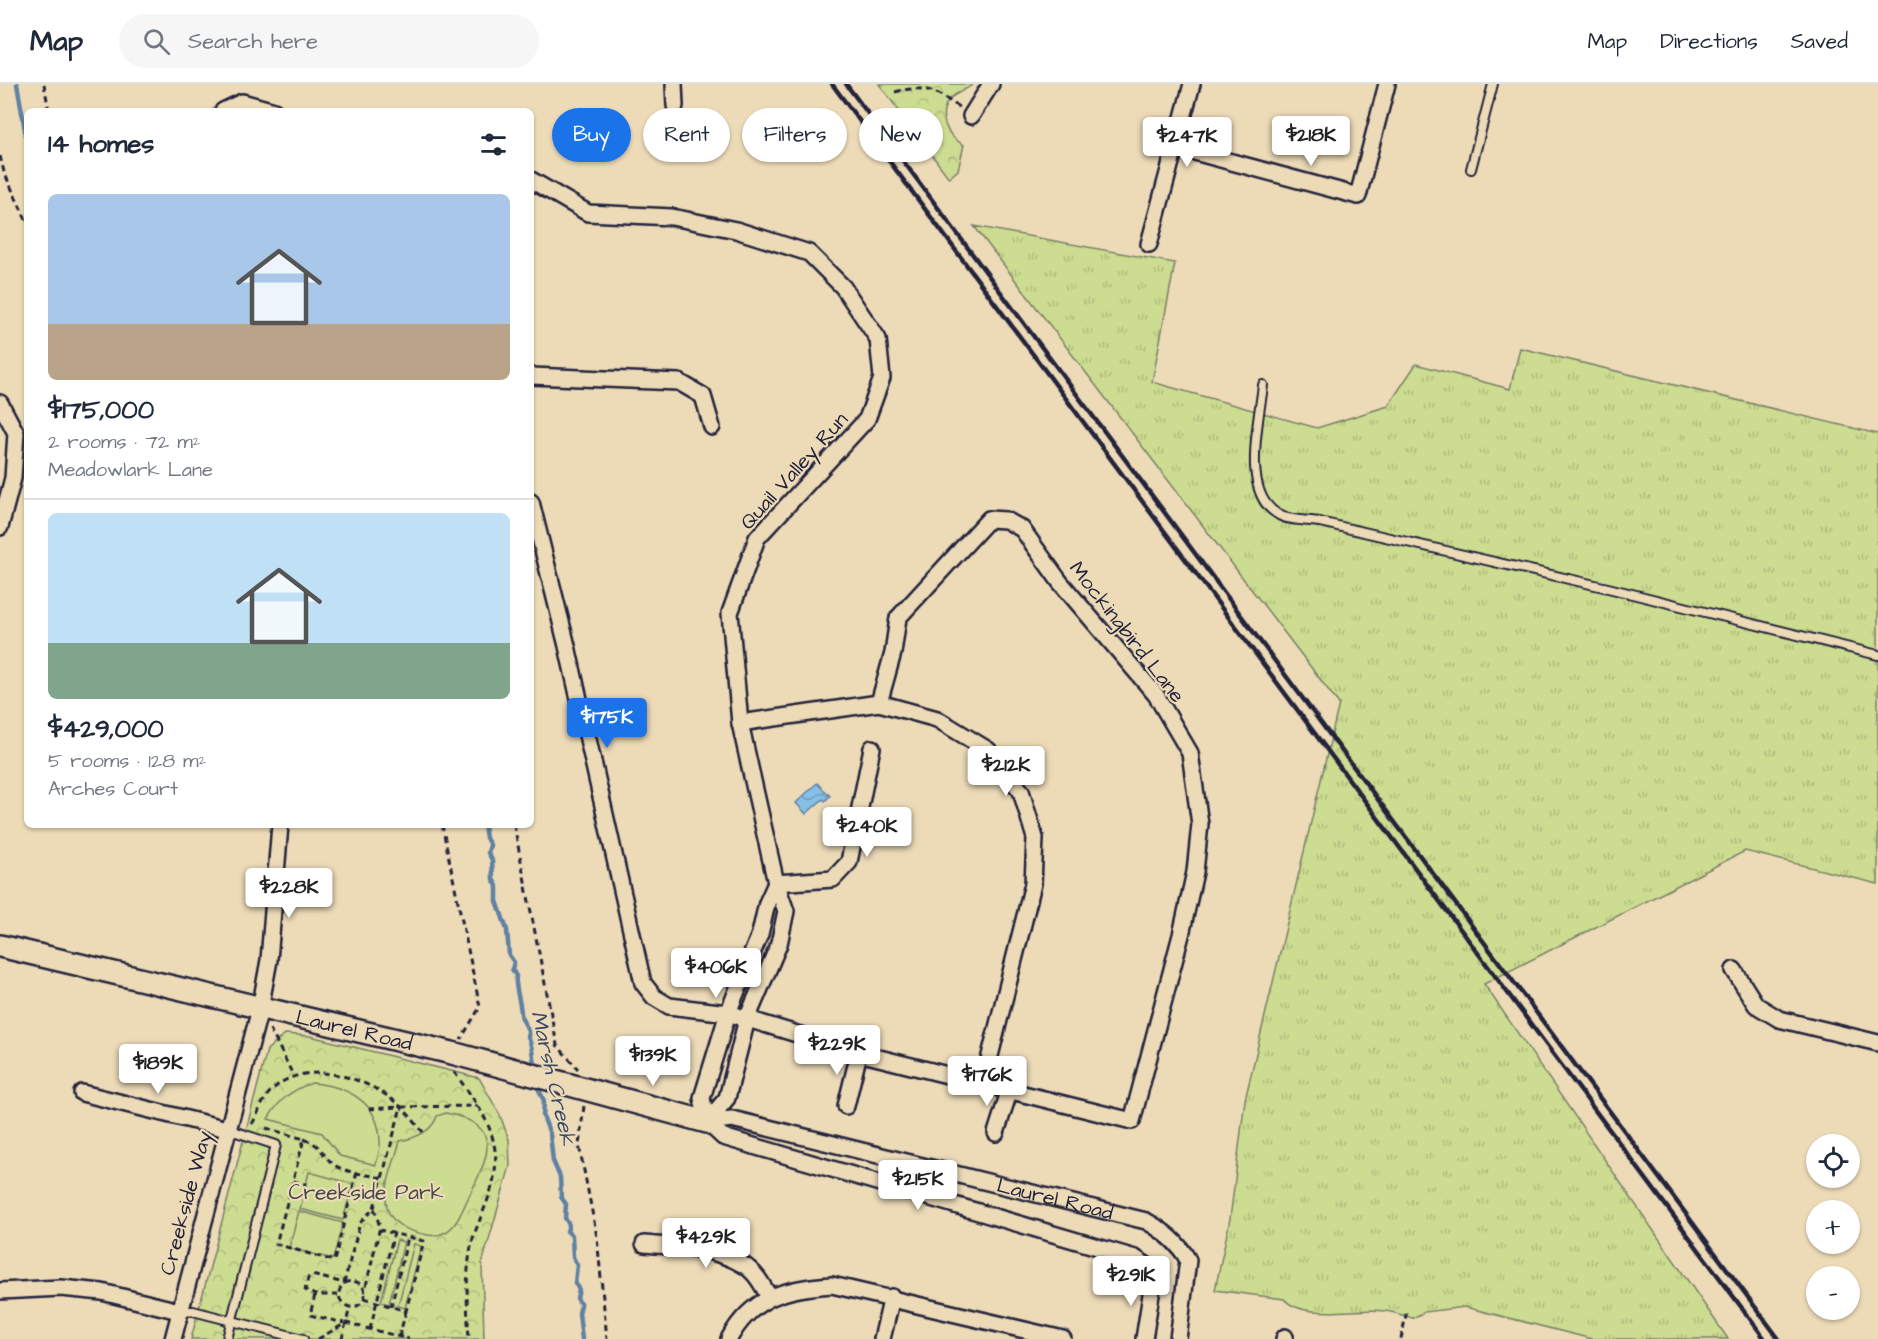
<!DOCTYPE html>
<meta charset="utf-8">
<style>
body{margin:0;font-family:"Architects Daughter",sans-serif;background:#f6f6f7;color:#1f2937;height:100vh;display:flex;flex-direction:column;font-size:22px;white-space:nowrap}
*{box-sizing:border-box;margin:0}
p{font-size:20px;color:#747a83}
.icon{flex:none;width:33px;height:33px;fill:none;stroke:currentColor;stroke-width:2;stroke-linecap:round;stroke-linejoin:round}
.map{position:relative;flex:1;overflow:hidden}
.sheet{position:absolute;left:24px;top:24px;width:510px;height:720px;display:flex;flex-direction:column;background:#fff;border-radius:9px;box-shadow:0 2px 4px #0004}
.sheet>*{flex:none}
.banner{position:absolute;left:552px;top:24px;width:570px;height:54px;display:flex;gap:12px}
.fabs{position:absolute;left:1806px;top:1050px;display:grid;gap:12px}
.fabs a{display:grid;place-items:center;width:54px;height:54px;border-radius:50%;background:#fff;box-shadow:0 2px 4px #0004;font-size:30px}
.price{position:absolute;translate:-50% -51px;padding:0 14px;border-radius:6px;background:#fff;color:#222;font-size:20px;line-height:39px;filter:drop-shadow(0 2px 3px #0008)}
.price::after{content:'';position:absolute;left:50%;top:36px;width:18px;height:14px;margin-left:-9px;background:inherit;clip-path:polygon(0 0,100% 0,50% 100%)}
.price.active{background:#1a73e8;color:#fff}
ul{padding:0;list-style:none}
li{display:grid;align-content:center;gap:12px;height:318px;padding:0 24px}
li+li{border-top:2px solid #e0e1e3}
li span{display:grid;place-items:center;height:186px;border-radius:9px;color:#555}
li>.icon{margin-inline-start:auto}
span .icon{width:108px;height:108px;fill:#fffc;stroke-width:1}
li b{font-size:26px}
h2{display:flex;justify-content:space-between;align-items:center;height:72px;padding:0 24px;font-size:26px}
.pill{padding:0 21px;border-radius:27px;background:#fff;box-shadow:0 2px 4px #0004;font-size:21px;line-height:54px}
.pill.active{background:#1a73e8;color:#fff}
header{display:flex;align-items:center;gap:36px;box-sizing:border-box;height:84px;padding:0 30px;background:#fff;border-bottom:2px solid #e0e1e3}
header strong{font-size:28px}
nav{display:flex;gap:33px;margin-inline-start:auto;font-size:21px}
.search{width:420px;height:54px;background:#f6f6f7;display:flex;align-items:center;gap:15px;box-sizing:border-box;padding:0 21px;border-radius:33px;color:#747a83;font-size:22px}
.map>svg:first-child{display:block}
</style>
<header>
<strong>Map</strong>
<div class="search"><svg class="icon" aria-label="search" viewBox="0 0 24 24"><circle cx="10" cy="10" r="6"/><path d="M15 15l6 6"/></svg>Search here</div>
<nav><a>Map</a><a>Directions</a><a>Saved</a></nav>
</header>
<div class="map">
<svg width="1878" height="1255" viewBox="0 0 1878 1255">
<defs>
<pattern id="grass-tufts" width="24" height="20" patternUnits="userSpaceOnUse" patternTransform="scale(1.5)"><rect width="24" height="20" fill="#ccdc90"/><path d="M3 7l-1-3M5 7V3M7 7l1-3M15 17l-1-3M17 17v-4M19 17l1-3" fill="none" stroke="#afbc7d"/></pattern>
<pattern id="forest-crowns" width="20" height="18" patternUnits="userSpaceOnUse" patternTransform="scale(1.5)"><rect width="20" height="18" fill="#ccdc90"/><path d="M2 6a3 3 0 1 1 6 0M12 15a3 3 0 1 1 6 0" fill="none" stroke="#afbc7d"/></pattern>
<pattern id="water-waves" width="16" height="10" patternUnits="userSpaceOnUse" patternTransform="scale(1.5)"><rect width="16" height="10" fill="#87c0e6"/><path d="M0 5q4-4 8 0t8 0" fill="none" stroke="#6e9cbc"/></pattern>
</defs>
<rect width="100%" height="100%" fill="#eddbb8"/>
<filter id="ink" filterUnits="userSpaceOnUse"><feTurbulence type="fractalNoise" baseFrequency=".0167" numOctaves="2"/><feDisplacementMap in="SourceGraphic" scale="12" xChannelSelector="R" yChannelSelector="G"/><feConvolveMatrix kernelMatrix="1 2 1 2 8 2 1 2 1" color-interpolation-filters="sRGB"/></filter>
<g filter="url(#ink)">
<!-- grass -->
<path fill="url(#grass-tufts)" stroke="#777f66" stroke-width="1.5" d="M974,142L1175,179L1152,298L1317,344L1388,322L1416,280L1510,305L1520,264L1878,350V800L1745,767L1484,900L1728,1255H1592L1465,1223L1424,1228L1413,1234C1404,1232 1394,1228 1385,1227C1358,1223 1303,1237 1284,1215L1215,1206L1230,1135L1245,1016L1339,620Z"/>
<!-- forest -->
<g fill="url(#forest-crowns)" stroke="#777f66" stroke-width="1.5">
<path d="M879,0H973C967,6 959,7 952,13C935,29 946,52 964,61L958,86L949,94Z"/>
<polygon points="285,950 310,952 479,994 500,1031 509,1056 510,1082 482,1180 484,1255 191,1255 267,966"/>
</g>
<!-- garden -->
<g fill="#ccdc90" stroke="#777f66" stroke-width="1.5">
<path d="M312,999C346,1002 379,1017 380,1057C381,1065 377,1074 376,1081L340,1072L322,1049L268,1035C279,1016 291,1006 312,999Z"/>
<path d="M446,1029C503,1041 490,1070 470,1110C464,1122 458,1141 446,1148C435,1154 427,1151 415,1148C367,1134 391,1092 400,1057C416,1054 432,1048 437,1032Z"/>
<polygon points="309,1088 353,1100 343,1136 300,1125"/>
<polygon points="299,1127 343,1139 333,1175 289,1164"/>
<polygon points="397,1156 404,1158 389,1220 381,1218"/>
<polygon points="414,1160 421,1162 405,1224 398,1222"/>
</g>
<!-- water -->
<polygon fill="url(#water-waves)" stroke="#5f81a2" stroke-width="1.5" points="817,699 830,712 825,717 823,715 806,730 796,719"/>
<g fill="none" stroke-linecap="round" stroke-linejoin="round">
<!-- stream -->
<g stroke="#5f81a2" stroke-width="4.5">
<polyline points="17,0 27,57"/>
<path d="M484,741L486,754L490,761L488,769L492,776L493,795L497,802V817L507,846L509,871L514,878L512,885L516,892C514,900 521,920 521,930C522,939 530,943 528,953C533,962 532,973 535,984"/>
<polyline points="536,999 544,1017 543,1032 550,1050 553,1077 560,1093 561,1113 566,1120 565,1134 569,1141 567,1147 572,1152 573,1173 577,1181 575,1199 579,1206 577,1214 581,1221 579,1229 582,1255"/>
</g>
<!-- lane casing -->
<g stroke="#22223b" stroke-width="12">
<g id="lane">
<polyline points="1471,85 1493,0"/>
<path d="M1263,301C1259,338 1240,410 1279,431C1289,437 1308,436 1320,438L1608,504L1878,571"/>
<polyline points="179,1227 193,1227 303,1255"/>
<polyline points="227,1255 276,1061 227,1045"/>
</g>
</g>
<!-- street casing -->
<g stroke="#22223b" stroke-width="20">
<g id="street">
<polyline points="674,0 675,22"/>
<polyline points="223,27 242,18 274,27"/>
<polyline points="971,32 991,0"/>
<polyline points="1176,63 1358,112 1387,0"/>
<polyline points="531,96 588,129 672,133 736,146 809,169 843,203 878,255 882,294 867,335 757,454 730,529 740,639 776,799 786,827 779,860 747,935 727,1014 707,1038"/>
<polyline points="1149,160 1192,0"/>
<polyline points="531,292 679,298 703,312 712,343"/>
<polyline points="0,319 16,349 13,394 0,443"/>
<polyline points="531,418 567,562 643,899 654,913 669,922 728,929 859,969 1132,1037 1181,851 1195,788 1200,740 1190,669 1156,611 1060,498 1022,445 1006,436 989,435 898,534 893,569 879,619"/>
<polyline points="740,639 879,619 937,635 988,666 1021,707 1035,754 1033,800 983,1000"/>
<polyline points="776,799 833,795 849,778 872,664"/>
<polyline points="1734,886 1756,921 1779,935 1878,959"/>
<polyline points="82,1009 227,1045"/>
<polyline points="846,1022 859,969"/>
<path id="s1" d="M707,1038L732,1035L1146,1137C1164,1147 1178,1158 1188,1176L1178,1255"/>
<polyline points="707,1038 723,1053 1135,1174 1149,1183 1153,1198 1144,1255"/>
<polyline points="707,1038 702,1014 728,929 760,850 767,819 776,799"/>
<polyline points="996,1049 1010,1005"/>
<path d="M644,1160C676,1163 714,1163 742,1180C755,1187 762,1200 769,1213"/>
<polyline points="0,1207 61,1204 102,1208 179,1227"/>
<polyline points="173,1255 260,925 269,876 280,741"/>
<path d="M729,1255C752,1212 787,1204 832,1201L1063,1255"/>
<polyline points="882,1255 892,1213"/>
<polyline points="1284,1255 1285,1253"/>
</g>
</g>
<!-- secondary casing -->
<g stroke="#22223b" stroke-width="26">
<g id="secondary">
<path id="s2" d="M0,862L452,969L707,1038"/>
</g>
</g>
<!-- path -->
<g stroke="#22223b" stroke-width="3" stroke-dasharray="6 4.5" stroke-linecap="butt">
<polyline points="44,0 49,27"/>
<path d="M895,8C926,0 936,7 960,24"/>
<polyline points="0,72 4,88 27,138"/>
<polyline points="442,741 480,923 461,955"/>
<polyline points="514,741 557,961 578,985"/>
<polyline points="270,945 293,991"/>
<path d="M454,988C482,1026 506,1056 491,1106C486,1123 477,1140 472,1158C465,1190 467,1222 469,1255"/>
<polyline points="584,1022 579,1061 597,1153 607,1255"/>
<polyline points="369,1025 399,1023"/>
<path d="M252,1040C259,1029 262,1015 273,1005C307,973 372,994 402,1024C410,1031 416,1040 423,1048"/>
<polyline points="266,1044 304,1055 276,1160 334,1177 357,1088"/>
<path d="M304,1055C324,1063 319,1067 332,1079C343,1089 367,1090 382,1094"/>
<polyline points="293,1097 306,1100"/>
<polyline points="374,1124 401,1023 478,1022"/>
<circle cx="352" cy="1210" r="13"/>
<polyline points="315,1211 310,1231 344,1239"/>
<polyline points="338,1211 315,1211 305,1206 308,1194 312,1191 344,1199 360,1139 374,1124 380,1143 365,1206"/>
<polyline points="364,1214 406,1227 424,1157 380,1146"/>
<polyline points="391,1223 408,1153"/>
<polyline points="370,1245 394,1149"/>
<polyline points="399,1253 406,1227"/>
<polyline points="318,1255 346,1239 409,1255"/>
<polyline points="342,1255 350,1223"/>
<polyline points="1401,1255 1407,1226"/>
</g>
<!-- lane -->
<use href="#lane" stroke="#eddbb8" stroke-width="8"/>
<!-- street -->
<use href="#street" stroke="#eddbb8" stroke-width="15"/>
<!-- secondary -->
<use href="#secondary" stroke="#eddbb8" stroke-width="21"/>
<!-- rail -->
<g stroke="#22223b" stroke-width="4.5">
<polyline points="832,0 1765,1255"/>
<polyline points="846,0 1779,1255"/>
</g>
</g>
</g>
<g text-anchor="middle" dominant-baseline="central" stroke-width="4.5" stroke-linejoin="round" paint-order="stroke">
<!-- street labels -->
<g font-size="21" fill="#22223b" stroke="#eddbb8">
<text transform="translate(794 387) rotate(-48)">Quail Valley Run</text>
<text transform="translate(1127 548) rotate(52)">Mockingbird Lane</text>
<text stroke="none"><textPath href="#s2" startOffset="364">Laurel Road</textPath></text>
<text stroke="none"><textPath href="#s1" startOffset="358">Laurel Road</textPath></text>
<text transform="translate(186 1119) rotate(-75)">Creekside Way</text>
</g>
<!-- park labels -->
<g font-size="21" fill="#44474c" stroke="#eddbb8">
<text x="366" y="1108">Creekside Park</text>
</g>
<!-- water labels -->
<g font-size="22" font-style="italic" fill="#3b4a66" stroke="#eddbb8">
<text transform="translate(553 994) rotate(77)">Marsh Creek</text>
</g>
</g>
</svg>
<div class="fabs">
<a><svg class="icon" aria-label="locate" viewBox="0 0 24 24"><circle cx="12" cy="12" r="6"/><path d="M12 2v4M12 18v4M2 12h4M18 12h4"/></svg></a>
<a>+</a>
<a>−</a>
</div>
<b class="price" style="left:1311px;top:83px">$218K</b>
<b class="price" style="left:1187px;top:84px">$247K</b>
<b class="price active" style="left:607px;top:665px">$175K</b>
<b class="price" style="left:1006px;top:713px">$212K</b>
<b class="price" style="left:867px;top:774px">$240K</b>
<b class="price" style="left:289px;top:835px">$228K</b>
<b class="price" style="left:716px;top:915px">$406K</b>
<b class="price" style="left:837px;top:992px">$229K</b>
<b class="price" style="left:653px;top:1003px">$139K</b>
<b class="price" style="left:158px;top:1011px">$189K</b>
<b class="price" style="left:987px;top:1023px">$176K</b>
<b class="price" style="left:918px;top:1127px">$215K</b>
<b class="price" style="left:706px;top:1185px">$429K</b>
<b class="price" style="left:1131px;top:1223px">$291K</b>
<div class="banner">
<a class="pill active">Buy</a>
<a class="pill">Rent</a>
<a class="pill">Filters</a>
<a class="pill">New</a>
</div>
<section class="sheet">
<h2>14 homes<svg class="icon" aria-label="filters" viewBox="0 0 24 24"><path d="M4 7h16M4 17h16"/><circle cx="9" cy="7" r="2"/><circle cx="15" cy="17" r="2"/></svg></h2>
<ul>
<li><span style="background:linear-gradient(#a9c7e8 70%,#b9a48a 0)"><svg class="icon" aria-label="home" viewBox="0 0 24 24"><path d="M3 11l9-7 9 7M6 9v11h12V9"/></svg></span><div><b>$175,000</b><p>2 rooms · 72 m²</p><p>Meadowlark Lane</p></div></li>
<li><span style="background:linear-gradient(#bfe0f5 70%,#7fa58c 0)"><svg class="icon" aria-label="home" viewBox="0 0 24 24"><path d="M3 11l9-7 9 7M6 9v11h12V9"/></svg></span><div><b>$429,000</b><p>5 rooms · 128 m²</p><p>Arches Court</p></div></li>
</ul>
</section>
</div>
